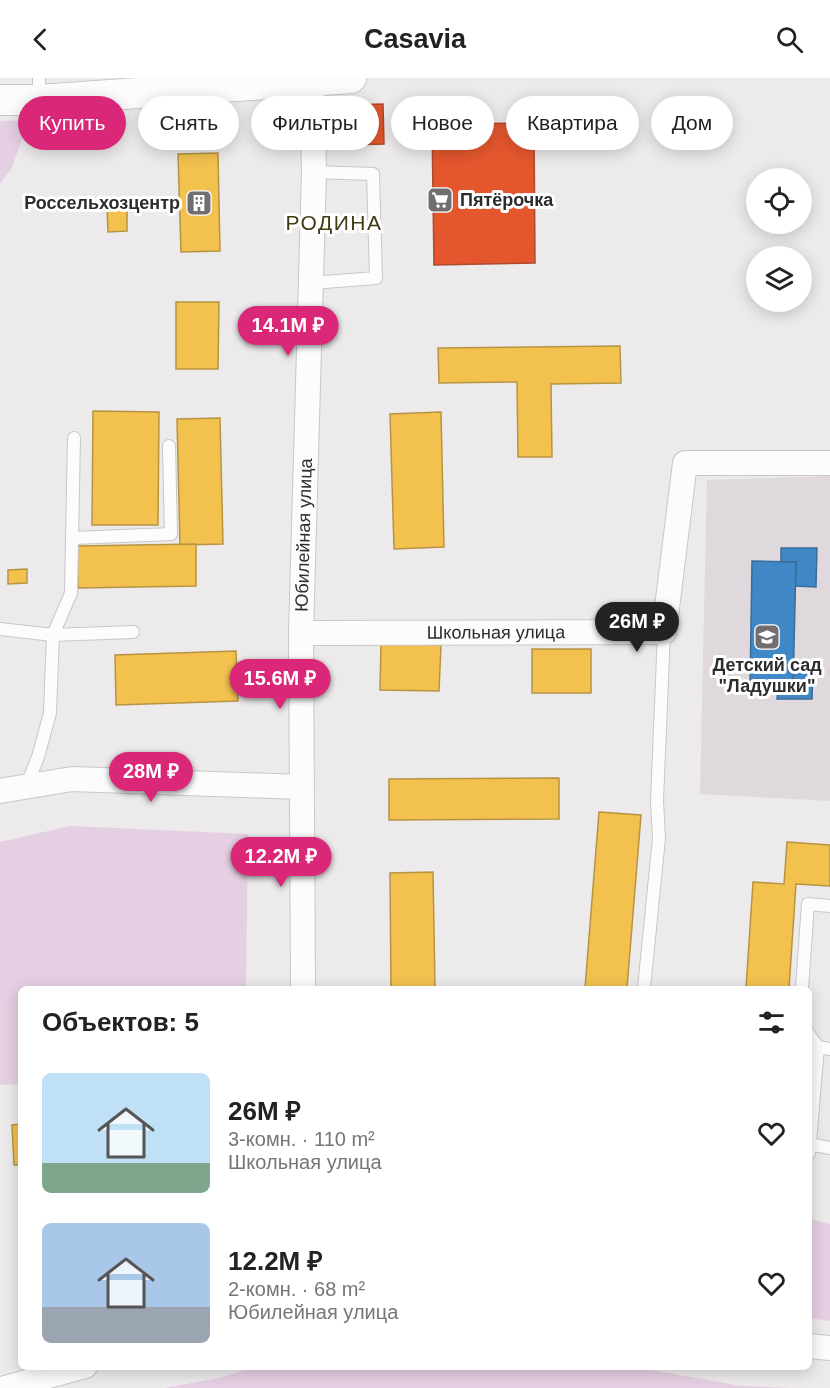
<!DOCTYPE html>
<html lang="ru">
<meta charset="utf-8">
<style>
body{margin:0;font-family:Arial,sans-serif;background:#f2f2f2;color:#222;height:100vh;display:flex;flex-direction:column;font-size:22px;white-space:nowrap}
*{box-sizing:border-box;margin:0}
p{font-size:20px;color:#767676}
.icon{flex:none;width:33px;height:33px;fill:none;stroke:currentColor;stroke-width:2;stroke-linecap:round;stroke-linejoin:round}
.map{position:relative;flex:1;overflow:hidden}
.side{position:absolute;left:18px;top:908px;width:794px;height:384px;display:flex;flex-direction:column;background:#fff;border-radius:9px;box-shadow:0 3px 15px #0003}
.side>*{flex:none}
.top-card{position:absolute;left:18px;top:18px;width:795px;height:54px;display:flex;gap:12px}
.fabs{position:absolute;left:746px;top:90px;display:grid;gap:12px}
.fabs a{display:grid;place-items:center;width:66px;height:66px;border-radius:50%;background:#fff;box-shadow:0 3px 15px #0003;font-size:30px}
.price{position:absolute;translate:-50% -51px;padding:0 14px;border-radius:21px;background:#db2777;color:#fff;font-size:20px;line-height:39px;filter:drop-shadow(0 2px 3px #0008)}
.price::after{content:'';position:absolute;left:50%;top:36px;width:18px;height:14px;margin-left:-9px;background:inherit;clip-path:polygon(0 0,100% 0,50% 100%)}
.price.current{background:#222;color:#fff}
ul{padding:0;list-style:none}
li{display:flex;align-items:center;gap:18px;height:150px;padding:0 24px}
li span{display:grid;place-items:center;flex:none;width:168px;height:120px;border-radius:9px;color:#555}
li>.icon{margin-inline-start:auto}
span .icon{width:72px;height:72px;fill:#fffc;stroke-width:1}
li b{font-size:26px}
h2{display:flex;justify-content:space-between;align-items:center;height:72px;padding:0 24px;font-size:26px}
.pill{padding:0 21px;border-radius:27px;background:#fff;box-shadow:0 3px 15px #0003;font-size:21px;line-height:54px}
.pill.current{background:#db2777;color:#fff}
header{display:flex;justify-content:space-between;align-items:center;height:78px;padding:0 24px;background:#fff;font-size:27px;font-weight:800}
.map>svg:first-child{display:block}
</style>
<header><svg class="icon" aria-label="back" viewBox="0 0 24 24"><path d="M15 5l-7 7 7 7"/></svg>Casavia<svg class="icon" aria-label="search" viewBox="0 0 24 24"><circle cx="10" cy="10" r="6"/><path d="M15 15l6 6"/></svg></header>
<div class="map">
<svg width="830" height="1310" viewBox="0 0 830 1310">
<rect width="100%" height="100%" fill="#eceaeb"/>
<!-- built -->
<polygon fill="#dfd9de" points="830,398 830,723 700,716 707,402"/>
<!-- green -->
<g fill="#e5d0e3">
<polygon points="30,42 11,91 0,106 0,43"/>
<polygon points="70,748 248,756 246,910 21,910 21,1006 0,1007 0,764"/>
<polygon points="808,1141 830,1146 830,1243 809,1240"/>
<polygon points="256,1288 629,1288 741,1308 790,1310 165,1310 224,1299"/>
</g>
<!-- homes -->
<g fill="#f2c14e" stroke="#b79444" stroke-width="1.5">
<polygon points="218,75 220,173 181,174 178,76"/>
<polygon points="107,129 127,129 127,153 108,154"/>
<polygon points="176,224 219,224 218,291 176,291"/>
<polygon points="620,268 621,305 551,306 552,379 518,379 517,304 439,305 438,270"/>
<polygon points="93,333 159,334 158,447 92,447"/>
<polygon points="441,334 444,469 394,471 390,336"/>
<polygon points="220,340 223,466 180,467 177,341"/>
<polygon points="196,466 196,508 78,510 77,468"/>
<polygon points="27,491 27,505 8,506 8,492"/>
<polygon points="381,565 441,567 439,613 380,612"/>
<rect x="532" y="571" width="59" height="44"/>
<polygon points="236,573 238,623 116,627 115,577"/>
<polygon points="559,700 559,741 389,742 389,701"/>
<polygon points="599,734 641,737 627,910 585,910"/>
<polygon points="787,764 830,767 830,808 796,806 789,910 746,910 753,804 784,806"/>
<polygon points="433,794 435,910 391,910 390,795"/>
<polygon points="21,1046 21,1087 14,1087 12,1047"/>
</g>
<!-- shops -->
<g fill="#e4572e" stroke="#ad4a2e" stroke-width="1.5">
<polygon points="383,26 384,66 348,67 347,27"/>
<polygon points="534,45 535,185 434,187 432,46"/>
</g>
<!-- schools -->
<g fill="#3f88c5" stroke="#3a6c97" stroke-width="1.5">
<polygon points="781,470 817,470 816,509 795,508 796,484 781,484"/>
<polygon points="752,483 796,484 793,610 750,609"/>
<polygon points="794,584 813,584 812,621 777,621 778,610 793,610"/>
</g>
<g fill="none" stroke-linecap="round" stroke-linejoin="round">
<!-- service casing -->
<g stroke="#c9c7c8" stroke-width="14">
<g id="service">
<polyline points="39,22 39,0"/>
<polyline points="311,205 376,200 373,96 314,94"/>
<polyline points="72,460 171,456 169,368"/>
<polyline points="0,551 53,557 133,554"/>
<polyline points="26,709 38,679 50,635 53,557 71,515 74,360"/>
<polyline points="644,910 659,760 657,723 664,554"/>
<polyline points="802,910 808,826 830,828"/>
<polyline points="808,955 818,969"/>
<polyline points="809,1066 830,1070"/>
<polyline points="809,1075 818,969 830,971"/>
</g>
</g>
<!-- minor casing -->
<g stroke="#c9c7c8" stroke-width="26">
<g id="minor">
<path id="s1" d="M301,555L664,554L685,385H830"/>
<polyline points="0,713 72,701 301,709"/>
<path id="s2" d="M303,910L301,555L314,94L312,2"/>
<polyline points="808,1268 830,1270"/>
<polyline points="5,1310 85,1288"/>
</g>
</g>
<!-- tertiary casing -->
<g stroke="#c9c7c8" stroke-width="32">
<polyline id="tertiary" points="0,22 39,22 351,0"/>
</g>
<!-- service -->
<use href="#service" stroke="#fcfcfc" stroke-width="12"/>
<!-- minor -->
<use href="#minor" stroke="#fcfcfc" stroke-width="24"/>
<!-- tertiary -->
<use href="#tertiary" stroke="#fcfcfc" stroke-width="30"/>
</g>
<!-- icons -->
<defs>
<g id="supermarket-square" transform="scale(1.35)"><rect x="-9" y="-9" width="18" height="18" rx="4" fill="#706e70" stroke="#fff"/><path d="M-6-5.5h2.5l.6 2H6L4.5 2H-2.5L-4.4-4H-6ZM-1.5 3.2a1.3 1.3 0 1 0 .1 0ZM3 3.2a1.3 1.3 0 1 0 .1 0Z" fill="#fff"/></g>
<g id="building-square" transform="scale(1.35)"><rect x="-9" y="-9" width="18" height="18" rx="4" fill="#706e70" stroke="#fff"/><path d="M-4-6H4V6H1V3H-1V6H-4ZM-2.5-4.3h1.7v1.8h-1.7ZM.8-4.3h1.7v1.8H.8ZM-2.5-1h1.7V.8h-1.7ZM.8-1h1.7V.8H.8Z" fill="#fff"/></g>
<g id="school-square" transform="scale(1.35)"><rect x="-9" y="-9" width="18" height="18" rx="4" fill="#706e70" stroke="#fff"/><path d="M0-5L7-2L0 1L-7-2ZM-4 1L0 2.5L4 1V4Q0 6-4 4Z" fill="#fff"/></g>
</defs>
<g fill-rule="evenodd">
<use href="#supermarket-square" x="440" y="122"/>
<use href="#building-square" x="199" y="125"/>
<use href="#school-square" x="767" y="559"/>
</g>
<g text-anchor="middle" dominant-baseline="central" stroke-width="6" stroke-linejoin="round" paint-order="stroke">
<!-- poi labels -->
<g font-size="18" font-weight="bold" fill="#2d2c2d" stroke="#fff" text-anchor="start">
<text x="460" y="122">Пятёрочка</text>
<text x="180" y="125" text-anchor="end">Россельхозцентр</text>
<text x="767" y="587" text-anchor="middle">Детский сад<tspan x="767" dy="21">"Ладушки"</tspan></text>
</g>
<!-- street labels -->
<g font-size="18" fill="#2d2c2d" stroke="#fff">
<text stroke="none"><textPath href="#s2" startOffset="453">Юбилейная улица</textPath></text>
<text stroke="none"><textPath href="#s1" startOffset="195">Школьная улица</textPath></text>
</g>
<!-- quarter labels -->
<g font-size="21" letter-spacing="1.5" fill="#433b11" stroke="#fff">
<text x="334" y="144">РОДИНА</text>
</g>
</g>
</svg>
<div class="fabs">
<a><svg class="icon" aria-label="locate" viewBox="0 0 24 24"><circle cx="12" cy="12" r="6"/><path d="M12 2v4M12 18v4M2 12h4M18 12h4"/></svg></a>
<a><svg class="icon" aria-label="layers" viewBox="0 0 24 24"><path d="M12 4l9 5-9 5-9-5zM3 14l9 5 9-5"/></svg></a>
</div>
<b class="price" style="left:288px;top:279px">14.1M ₽</b>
<b class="price current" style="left:637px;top:575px">26M ₽</b>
<b class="price" style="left:280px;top:632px">15.6M ₽</b>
<b class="price" style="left:151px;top:725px">28M ₽</b>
<b class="price" style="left:281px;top:810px">12.2M ₽</b>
<div class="top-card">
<a class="pill current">Купить</a>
<a class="pill">Снять</a>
<a class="pill">Фильтры</a>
<a class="pill">Новое</a>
<a class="pill">Квартира</a>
<a class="pill">Дом</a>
</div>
<section class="side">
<h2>Объектов: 5<svg class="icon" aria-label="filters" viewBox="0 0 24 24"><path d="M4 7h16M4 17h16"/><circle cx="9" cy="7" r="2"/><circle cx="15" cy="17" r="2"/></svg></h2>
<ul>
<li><span style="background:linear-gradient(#bfe0f5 75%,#7fa58c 0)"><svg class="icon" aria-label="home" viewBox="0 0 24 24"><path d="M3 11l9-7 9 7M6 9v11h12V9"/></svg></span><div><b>26M ₽</b><p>3-комн. · 110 m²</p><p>Школьная улица</p></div><svg class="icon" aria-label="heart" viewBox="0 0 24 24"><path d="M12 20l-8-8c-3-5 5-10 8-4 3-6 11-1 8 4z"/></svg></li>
<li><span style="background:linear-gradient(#a9c7e8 70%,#9aa5b1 0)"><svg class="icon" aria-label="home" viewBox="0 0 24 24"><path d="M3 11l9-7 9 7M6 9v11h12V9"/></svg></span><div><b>12.2M ₽</b><p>2-комн. · 68 m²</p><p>Юбилейная улица</p></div><svg class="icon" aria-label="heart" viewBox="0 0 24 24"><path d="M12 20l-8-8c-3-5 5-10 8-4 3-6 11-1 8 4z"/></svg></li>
</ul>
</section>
</div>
